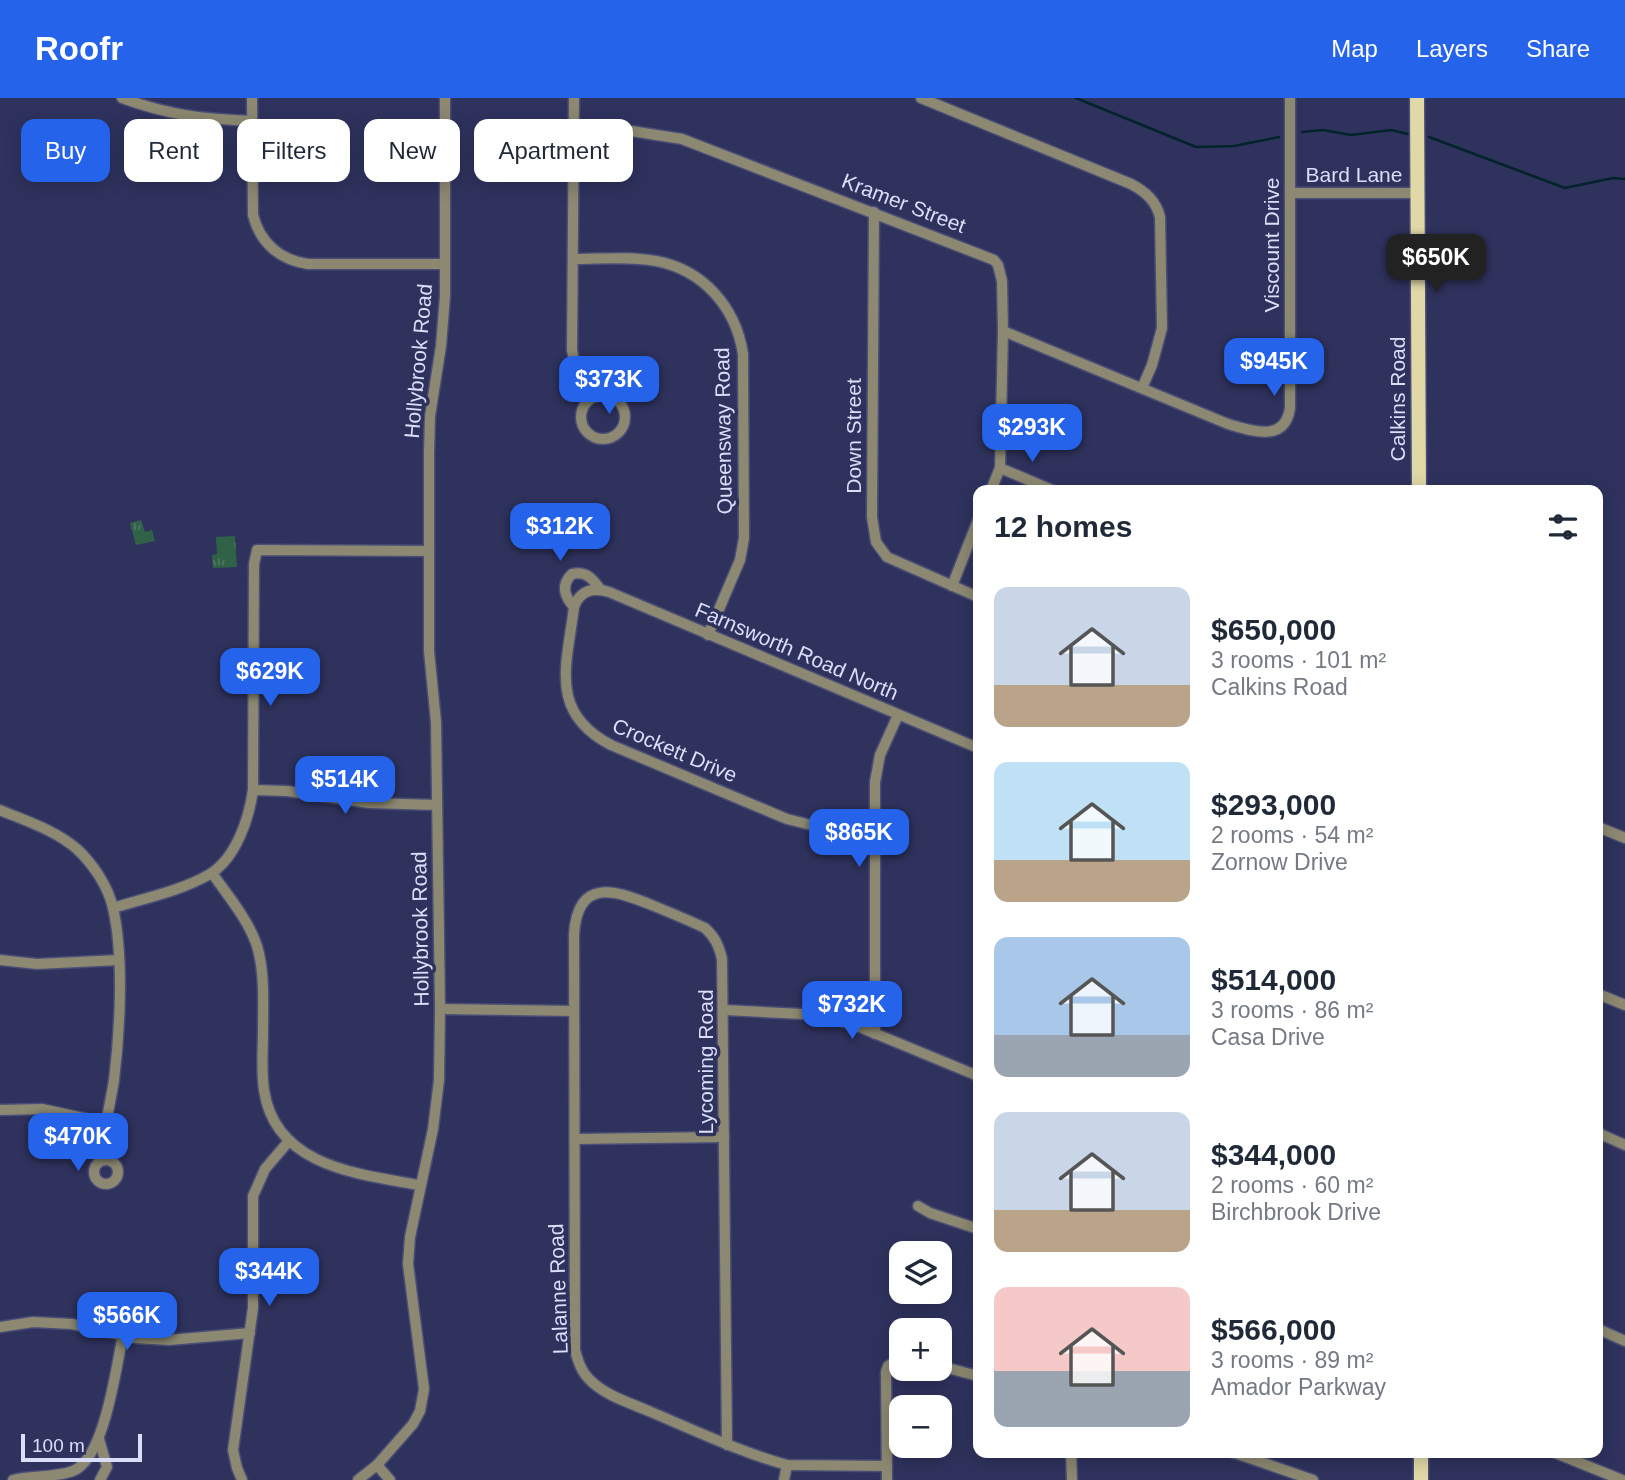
<!DOCTYPE html>
<meta charset="utf-8">
<style>
body{margin:0;font-family:Arial,sans-serif;background:#f2f2f3;color:#1f2937;height:100vh;display:flex;flex-direction:column;font-size:26px;white-space:nowrap}
*{box-sizing:border-box;margin:0}
p{font-size:23px;color:#747a83}
.icon{flex:none;width:38px;height:38px;fill:none;stroke:currentColor;stroke-width:2;stroke-linecap:round;stroke-linejoin:round}
.map{position:relative;flex:1;overflow:hidden}
.details{position:absolute;left:973px;top:387px;width:630px;height:973px;display:flex;flex-direction:column;background:#fff;border-radius:14px;box-shadow:0 4px 18px #0003}
.details>*{flex:none}
.top-card{position:absolute;left:21px;top:21px;width:665px;height:63px;display:flex;gap:14px}
.tools{position:absolute;left:889px;top:1143px;display:grid;gap:14px}
.tools a{display:grid;place-items:center;width:63px;height:63px;border-radius:14px;background:#fff;box-shadow:0 4px 18px #0003;font-size:35px}
.scale{position:absolute;left:21px;bottom:18px;width:121px;box-sizing:border-box;padding-left:7px;border:4px solid #dadef9;border-top:0;font-size:19px;line-height:24px;white-space:nowrap;color:#dadef9;-webkit-text-stroke:5px #2f325d;paint-order:stroke}
.price{position:absolute;translate:-50% -60px;padding:0 16px;border-radius:14px;background:#2563eb;color:#fff;font-size:23px;line-height:46px;filter:drop-shadow(0 2px 4px #0008)}
.price::after{content:'';position:absolute;left:50%;top:42px;width:21px;height:16px;margin-left:-10px;background:inherit;clip-path:polygon(0 0,100% 0,50% 100%)}
.price.current{background:#222;color:#fff}
ul{padding:0;list-style:none}
li{display:flex;align-items:center;gap:21px;height:175px;padding:0 21px}
li span{display:grid;place-items:center;flex:none;width:196px;height:140px;border-radius:14px;color:#555}
li>.icon{margin-inline-start:auto}
span .icon{width:84px;height:84px;fill:#fffc;stroke-width:1}
li b{font-size:30px}
h2{display:flex;justify-content:space-between;align-items:center;height:84px;padding:0 21px;font-size:30px}
.pill{padding:0 24px;border-radius:14px;background:#fff;box-shadow:0 4px 18px #0003;font-size:24px;line-height:63px}
.pill.current{background:#2563eb;color:#fff}
header{display:flex;align-items:center;gap:42px;box-sizing:border-box;height:98px;padding:0 35px;background:#2563eb;color:#fff}
header strong{font-size:33px}
nav{display:flex;gap:38px;margin-inline-start:auto;font-size:24px}
.map>svg:first-child{display:block}
</style>
<header>
<strong>Roofr</strong>
<nav><a>Map</a><a>Layers</a><a>Share</a></nav>
</header>
<div class="map">
<svg width="1625" height="1382" viewBox="0 0 1625 1382">
<defs>
<pattern id="grass-tufts" width="24" height="20" patternUnits="userSpaceOnUse" patternTransform="scale(1.75)"><rect width="24" height="20" fill="#2f6247"/><path d="M3 7l-1-3M5 7V3M7 7l1-3M15 17l-1-3M17 17v-4M19 17l1-3" fill="none" stroke="#4d7862"/></pattern>
</defs>
<rect width="100%" height="100%" fill="#2f325d"/>
<!-- grass -->
<g fill="url(#grass-tufts)">
<polygon points="141,422 145,434 152,432 155,443 136,447 130,425"/>
<polygon points="235,438 237,469 213,470 212,457 217,456 216,439"/>
</g>
<g fill="none" stroke-linecap="round" stroke-linejoin="round">
<!-- stream -->
<g stroke="#03232c" stroke-width="2.5">
<polyline points="1076,0 1196,49 1234,48 1279,39"/>
<polyline points="1302,34 1323,32 1351,37 1391,32 1408,36"/>
<polyline points="1429,39 1565,90 1613,80 1625,81"/>
</g>
<!-- minor casing -->
<g stroke="#4a4e76" stroke-width="13">
<g id="minor">
<path d="M122,0C168,17 203,21 252,23"/>
<path d="M252,0L253,117C260,145 280,162 308,166H445"/>
<polyline points="574,0 572,252 578,281 590,301"/>
<path d="M921,0L1131,86C1146,94 1156,103 1160,119L1162,230L1152,267L1142,290"/>
<polyline points="574,33 631,33 682,41 994,162 998,167 1002,183 1003,233 1000,370 991,392"/>
<polyline points="1290,95 1418,95"/>
<polyline points="874,114 872,419 876,444 887,459 978,499"/>
<path d="M574,161C601,161 629,158 656,163C704,172 736,210 743,256L744,440L740,462L708,537"/>
<path d="M1003,233L1228,326C1252,333 1285,345 1290,310V0"/>
<circle cx="603" cy="319" r="22"/>
<polyline points="1000,370 1052,392"/>
<polyline points="952,488 978,422"/>
<path d="M574,509C565,499 560,487 572,476C586,473 592,480 600,491"/>
<polyline points="253,692 287,693 369,705 437,707"/>
<path d="M0,712C26,723 55,732 77,751C93,766 108,788 113,810C124,858 120,933 114,982C110,1008 102,1035 104,1062"/>
<polyline points="1598,729 1625,740"/>
<path d="M874,732L811,727L787,721L611,647C548,614 567,567 574,509C580,492 593,489 609,494L978,650"/>
<path d="M212,775C228,798 248,821 257,848C265,875 263,905 263,933C263,952 261,972 264,992C275,1068 357,1076 419,1087"/>
<path d="M113,810C145,800 181,793 210,776C236,760 249,721 253,692L254,466L257,452L429,453"/>
<polyline points="0,862 37,866 119,862"/>
<polyline points="1598,896 1625,907"/>
<polyline points="440,911 574,913"/>
<polyline points="725,912 822,917 857,928 978,978"/>
<polyline points="875,936 875,684 880,657 898,617"/>
<polyline points="0,1012 42,1011 106,1025"/>
<polyline points="1598,1035 1625,1047"/>
<polyline points="575,1041 724,1039"/>
<circle cx="106" cy="1074" r="12"/>
<polyline points="918,1108 930,1115 978,1131"/>
<polyline points="0,1229 33,1224 72,1226 136,1240 169,1242 250,1235"/>
<polyline points="1598,1231 1625,1243"/>
<polyline points="940,1268 978,1278"/>
<polyline points="99,1341 107,1369 100,1382"/>
<path d="M727,1347L722,861C719,848 715,839 705,830C688,822 671,815 654,808C615,792 578,779 574,836L575,1252C578,1263 581,1273 589,1281C605,1298 631,1305 651,1314C696,1333 740,1354 787,1367L887,1368"/>
<polyline points="1071,1354 1072,1382"/>
<polyline points="1232,1354 1313,1382"/>
<polyline points="1553,1354 1622,1382"/>
<polyline points="377,1367 390,1382"/>
<path d="M13,1382C32,1377 54,1380 73,1373C105,1360 116,1269 123,1237"/>
<polyline points="242,1382 237,1370 233,1352 253,1210 253,1098 265,1071 288,1044"/>
<polyline points="358,1382 377,1367 413,1326 420,1313 424,1291 408,1166 410,1139 433,1031 439,982 440,911 436,624 429,553 429,355 430,318 441,248 445,198 445,0"/>
<polyline points="784,1382 787,1367"/>
<polyline points="887,1382 886,1274 888,1268 901,1260"/>
</g>
</g>
<!-- major casing -->
<g stroke="#4a4e76" stroke-width="17">
<g id="major">
<polyline points="1417,0 1419,392"/>
<polyline points="1421,1354 1421,1382"/>
</g>
</g>
<!-- minor -->
<use href="#minor" stroke="#8c8871" stroke-width="10"/>
<!-- major -->
<use href="#major" stroke="#e1d8a8" stroke-width="14"/>
</g>
<g text-anchor="middle" dominant-baseline="central" stroke-width="7" stroke-linejoin="round" paint-order="stroke">
<!-- street labels -->
<g font-size="21" fill="#dadef9" stroke="#2f325d">
<text x="1354" y="76">Bard Lane</text>
<text transform="translate(904 105) rotate(21)">Kramer Street</text>
<text transform="translate(1271 147) rotate(-90)">Viscount Drive</text>
<text transform="translate(418 263) rotate(-85)">Hollybrook Road</text>
<text transform="translate(1397 301) rotate(-90)">Calkins Road</text>
<text transform="translate(723 333) rotate(-91)">Queensway Road</text>
<text transform="translate(853 338) rotate(-90)">Down Street</text>
<text transform="translate(797 553) rotate(23)">Farnsworth Road North</text>
<text transform="translate(675 652) rotate(23)">Crockett Drive</text>
<text transform="translate(420 831) rotate(-91)">Hollybrook Road</text>
<text transform="translate(705 964) rotate(-90)">Lycoming Road</text>
<text transform="translate(558 1191) rotate(-92)">Lalanne Road</text>
</g>
</g>
</svg>
<div class="tools">
<a><svg class="icon" aria-label="layers" viewBox="0 0 24 24"><path d="M12 4l9 5-9 5-9-5zM3 14l9 5 9-5"/></svg></a>
<a>+</a>
<a>−</a>
</div>
<div class="scale">100 m</div>
<b class="price current" style="left:1436px;top:196px">$650K</b>
<b class="price" style="left:1274px;top:300px">$945K</b>
<b class="price" style="left:609px;top:318px">$373K</b>
<b class="price" style="left:1032px;top:366px">$293K</b>
<b class="price" style="left:560px;top:465px">$312K</b>
<b class="price" style="left:270px;top:610px">$629K</b>
<b class="price" style="left:345px;top:718px">$514K</b>
<b class="price" style="left:859px;top:771px">$865K</b>
<b class="price" style="left:852px;top:943px">$732K</b>
<b class="price" style="left:78px;top:1075px">$470K</b>
<b class="price" style="left:269px;top:1210px">$344K</b>
<b class="price" style="left:127px;top:1254px">$566K</b>
<div class="top-card">
<a class="pill current">Buy</a>
<a class="pill">Rent</a>
<a class="pill">Filters</a>
<a class="pill">New</a>
<a class="pill">Apartment</a>
</div>
<section class="details">
<h2>12 homes<svg class="icon" aria-label="filters" viewBox="0 0 24 24"><path d="M4 7h16M4 17h16"/><circle cx="9" cy="7" r="2"/><circle cx="15" cy="17" r="2"/></svg></h2>
<ul>
<li><span style="background:linear-gradient(#c9d6e8 70%,#b9a48a 0)"><svg class="icon" aria-label="home" viewBox="0 0 24 24"><path d="M3 11l9-7 9 7M6 9v11h12V9"/></svg></span><div><b>$650,000</b><p>3 rooms · 101 m²</p><p>Calkins Road</p></div></li>
<li><span style="background:linear-gradient(#bfe0f5 70%,#b9a48a 0)"><svg class="icon" aria-label="home" viewBox="0 0 24 24"><path d="M3 11l9-7 9 7M6 9v11h12V9"/></svg></span><div><b>$293,000</b><p>2 rooms · 54 m²</p><p>Zornow Drive</p></div></li>
<li><span style="background:linear-gradient(#a9c7e8 70%,#9aa5b1 0)"><svg class="icon" aria-label="home" viewBox="0 0 24 24"><path d="M3 11l9-7 9 7M6 9v11h12V9"/></svg></span><div><b>$514,000</b><p>3 rooms · 86 m²</p><p>Casa Drive</p></div></li>
<li><span style="background:linear-gradient(#c9d6e8 70%,#b9a48a 0)"><svg class="icon" aria-label="home" viewBox="0 0 24 24"><path d="M3 11l9-7 9 7M6 9v11h12V9"/></svg></span><div><b>$344,000</b><p>2 rooms · 60 m²</p><p>Birchbrook Drive</p></div></li>
<li><span style="background:linear-gradient(#f6c9c9 60%,#9aa5b1 0)"><svg class="icon" aria-label="home" viewBox="0 0 24 24"><path d="M3 11l9-7 9 7M6 9v11h12V9"/></svg></span><div><b>$566,000</b><p>3 rooms · 89 m²</p><p>Amador Parkway</p></div></li>
</ul>
</section>
</div>
